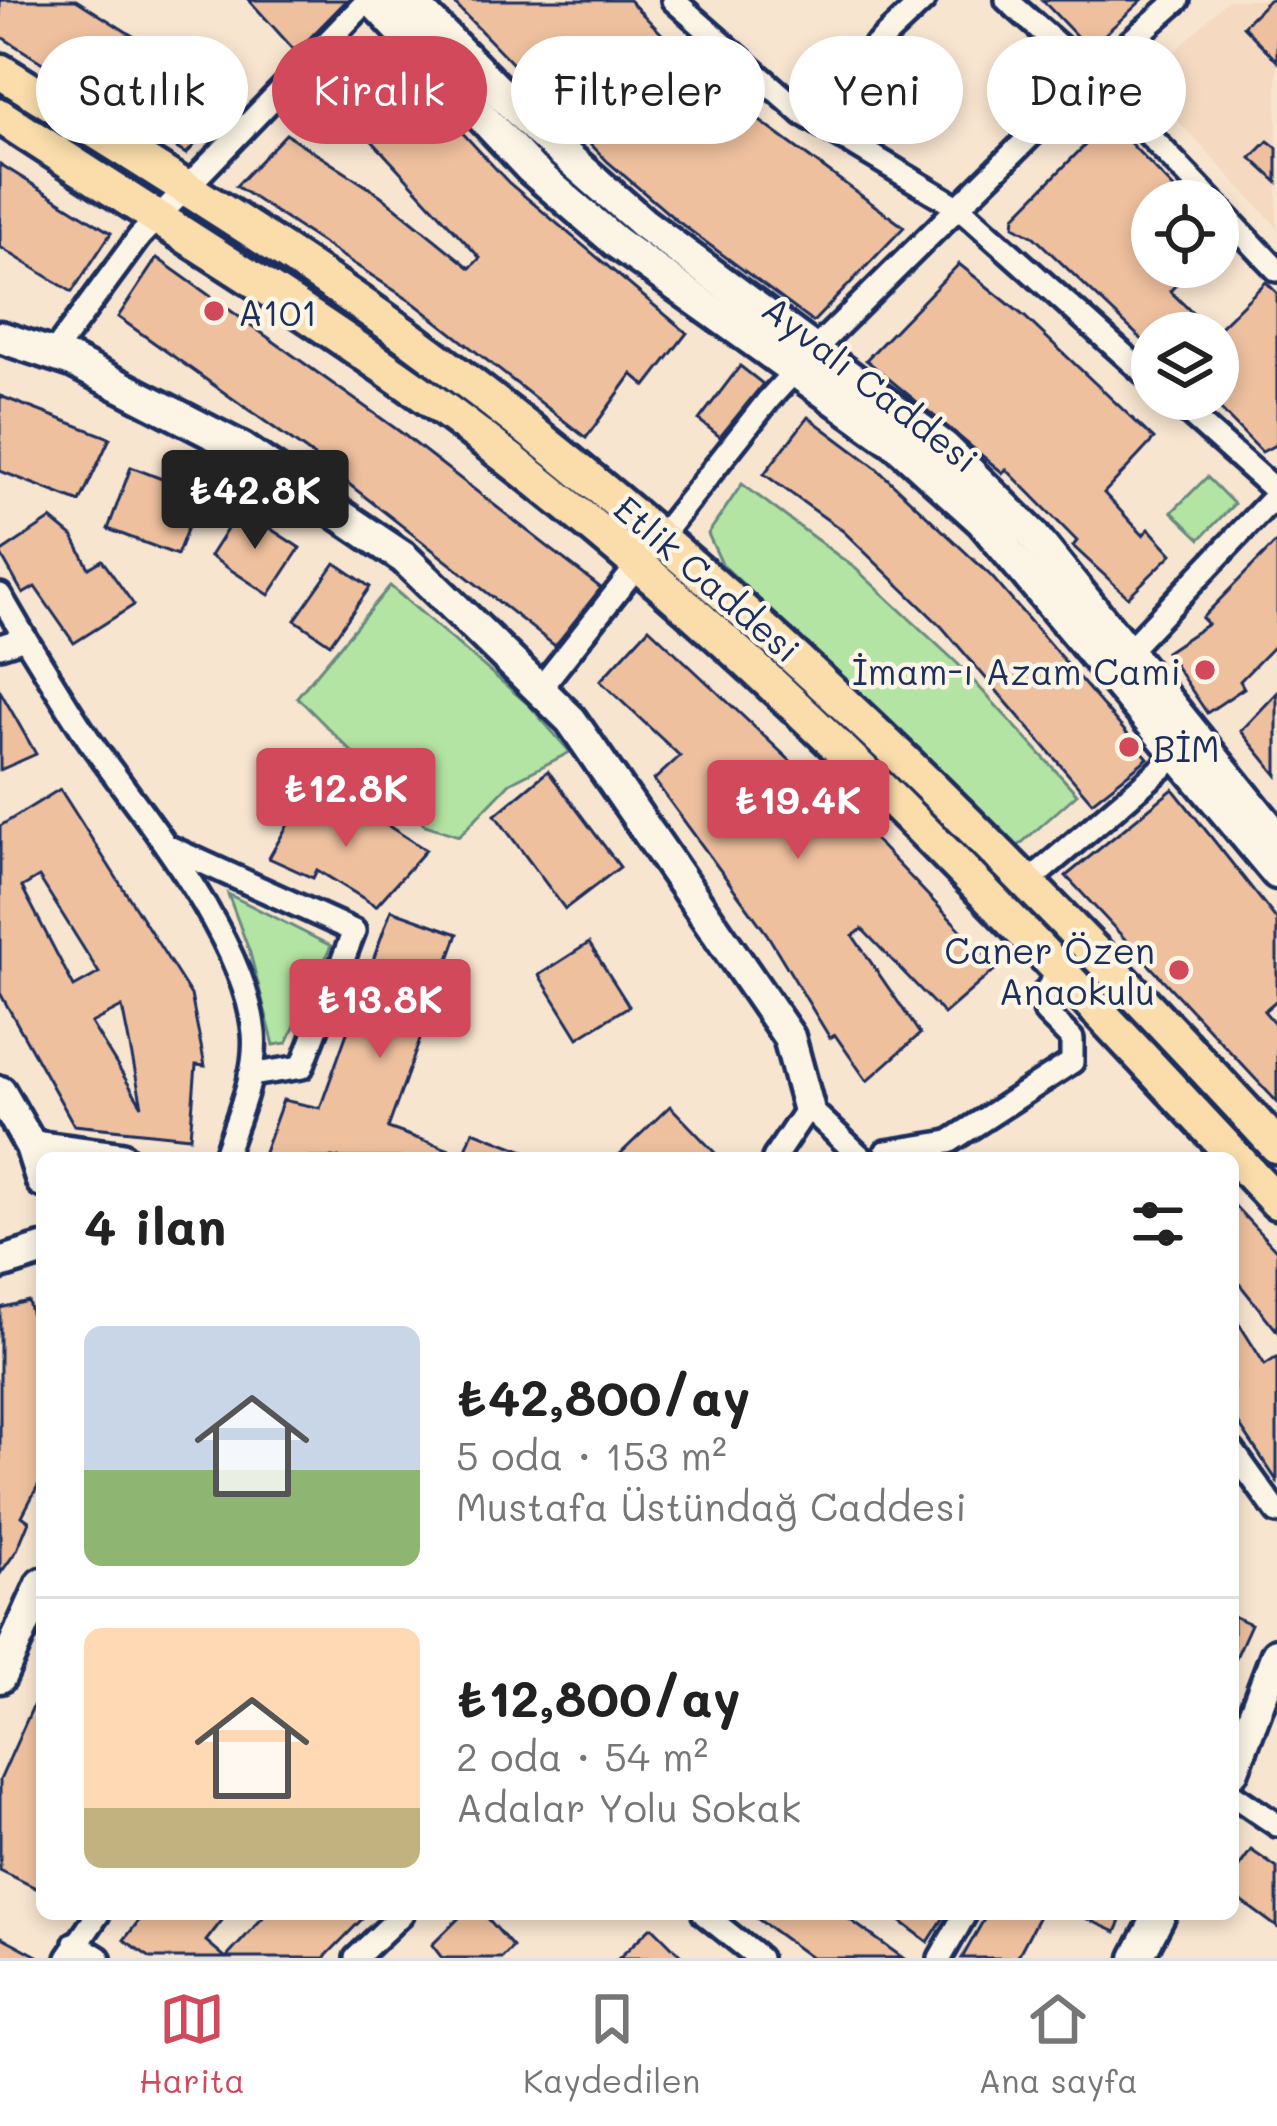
<!DOCTYPE html>
<html lang="tr">
<meta charset="utf-8">
<style>
body{margin:0;font-family:Mali,sans-serif;background:#f2f2f2;color:#222;height:100vh;display:flex;flex-direction:column;font-size:45px;white-space:nowrap}
*{box-sizing:border-box;margin:0}
p{font-size:39px;color:#767676}
.icon{flex:none;width:66px;height:66px;fill:none;stroke:currentColor;stroke-width:2;stroke-linecap:round;stroke-linejoin:round}
.map{position:relative;flex:1;overflow:hidden}
.drawer{position:absolute;left:36px;top:1152px;width:1203px;height:768px;display:flex;flex-direction:column;background:#fff;border-radius:18px;box-shadow:0 6px 18px #0003}
.drawer>*{flex:none}
.guide{position:absolute;left:36px;top:36px;width:1206px;height:108px;display:flex;gap:24px}
.tools{position:absolute;left:1131px;top:180px;display:grid;gap:24px}
.tools a{display:grid;place-items:center;width:108px;height:108px;border-radius:50%;background:#fff;box-shadow:0 6px 18px #0003;font-size:60px}
.price{position:absolute;translate:-50% -102px;padding:0 27px;border-radius:12px;background:#d1495b;color:#fff;font-size:39px;line-height:78px;filter:drop-shadow(0 3px 6px #0008)}
.price::after{content:'';position:absolute;left:50%;top:72px;width:36px;height:27px;margin-left:-18px;background:inherit;clip-path:polygon(0 0,100% 0,50% 100%)}
.price.selected{background:#222;color:#fff}
ul{padding:0;list-style:none}
li{display:flex;align-items:center;gap:36px;height:300px;padding:0 48px}
li+li{border-top:3px solid #e0e0e0}
li span{display:grid;place-items:center;flex:none;width:336px;height:240px;border-radius:18px;color:#555}
li>.icon{margin-inline-start:auto}
span .icon{width:144px;height:144px;fill:#fffc;stroke-width:1}
li b{font-size:51px}
h2{display:flex;justify-content:space-between;align-items:center;height:144px;padding:0 48px;font-size:51px}
.tag{padding:0 42px;border-radius:54px;background:#fff;box-shadow:0 6px 18px #0003;font-size:42px;line-height:108px}
.tag.selected{background:#d1495b;color:#fff}
.tabs{display:flex;justify-content:space-around;align-items:center;height:168px;border-top:3px solid #e0e0e0;background:#fff;font-size:33px;color:#767676}
.tabs a{display:grid;justify-items:center;gap:6px}
.tabs .selected{color:#d1495b}
.map>svg:first-child{display:block}
</style>
<div class="map">
<svg width="1277" height="1958" viewBox="0 0 1277 1958">
<rect width="100%" height="100%" fill="#f8e5d0"/>
<filter id="ink" filterUnits="userSpaceOnUse"><feTurbulence type="fractalNoise" baseFrequency=".00833" numOctaves="2"/><feDisplacementMap in="SourceGraphic" scale="24" xChannelSelector="R" yChannelSelector="G"/><feConvolveMatrix kernelMatrix="1 2 1 2 8 2 1 2 1" color-interpolation-filters="sRGB"/></filter>
<g filter="url(#ink)">
<!-- built -->
<polygon fill="#f5dac1" points="1227,0 1277,0 1277,227 1143,84"/>
<!-- green -->
<g fill="#b4e4a3" stroke="#688a80" stroke-width="3">
<polygon points="1207,477 1234,504 1200,539 1172,512"/>
<polygon points="742,484 856,569 958,664 1077,794 1017,847 722,564 708,534"/>
<polygon points="390,586 529,705 570,752 510,783 459,836 425,825 297,697"/>
<polygon points="228,894 331,946 287,1043 274,1045 250,953"/>
</g>
<!-- building -->
<g fill="#eec09e" stroke="#1b2f5e" stroke-width="3" fill-rule="evenodd">
<polygon points="0,0 76,0 236,101 186,154 0,36"/>
<polygon points="249,0 347,0 296,52"/>
<polygon points="451,0 629,0 684,57 753,116 904,227 813,322 676,220 608,162"/>
<polygon points="1042,0 1142,0 1089,49"/>
<polygon points="1269,0 1277,0 1277,61 1243,26"/>
<polygon points="381,45 509,183 687,333 646,386 632,374 586,438 415,304 236,186 286,134 380,195 470,268 480,258 328,93"/>
<polygon points="1109,121 1186,201 1152,201 1152,267 1194,267 1170,291 1213,333 1152,333 1152,349 1034,237 1014,226 1015,216"/>
<polygon points="1268,141 1277,148 1277,182 1251,158"/>
<polygon points="0,164 111,233 72,292 0,247"/>
<polygon points="157,258 399,431 601,588 555,646 308,452 118,317"/>
<polygon points="959,264 1025,317 1154,439 1104,493 1143,535 1149,529 1172,554 1128,597 1073,546 1077,541 1006,469 1003,473 866,360"/>
<polygon points="1266,282 1277,293 1277,444 1262,452 1218,407 1218,329"/>
<polygon points="740,366 763,384 720,437 699,420"/>
<polygon points="0,396 110,438 80,502 0,471"/>
<polygon points="808,417 875,467 992,577 1148,758 1092,802 942,627 843,531 764,474"/>
<polygon points="131,467 201,494 177,555 108,529"/>
<polygon points="240,509 300,548 269,595 210,556"/>
<polygon points="51,519 73,537 89,568 102,560 134,605 74,643 35,587 23,594 0,553"/>
<polygon points="1277,541 1277,643 1240,681 1244,688 1207,713 1166,652 1208,624 1202,618"/>
<polygon points="335,563 370,587 330,644 295,620"/>
<polygon points="649,628 881,846 997,968 944,1014 862,929 853,936 920,1034 867,1081 835,1035 830,1038 767,934 654,780 680,756 600,681"/>
<polygon points="0,691 36,754 0,770"/>
<polygon points="1277,693 1277,775 1241,731"/>
<polygon points="548,771 620,867 565,909 495,815"/>
<path d="M60,789L191,995L205,1066L196,1065L190,1137L74,1125L0,993V826ZM39,877L99,973L74,987L22,887ZM122,1007L142,1106L91,1023Z"/>
<polygon points="1173,789 1277,920 1277,1000 1264,1011 1277,1026 1277,1102 1066,876"/>
<polygon points="304,796 356,821 362,809 426,850 376,906 317,870 313,878 269,858"/>
<polygon points="391,910 458,934 388,1128 464,1155 473,1131 542,1158 262,1158 283,1100 320,1108"/>
<polygon points="589,943 629,1006 578,1038 539,975"/>
<polygon points="670,1106 720,1158 616,1158"/>
<polygon points="1233,1204 1277,1251 1277,1331 1233,1276"/>
<polygon points="28,1301 42,1355 42,1363 34,1365 42,1396 42,1478 22,1516 29,1521 17,1550 0,1574 0,1308"/>
<polygon points="1233,1314 1265,1365 1277,1357 1277,1481 1233,1415"/>
<polygon points="1233,1616 1251,1624 1233,1664"/>
<polygon points="42,1686 42,1891 0,1870 0,1780"/>
<polygon points="1251,1850 1277,1868 1277,1927 1233,1895 1233,1875"/>
<polygon points="144,1914 227,1914 206,1941 226,1958 266,1914 367,1914 324,1958 151,1958 124,1940"/>
<polygon points="463,1914 484,1914 513,1947 502,1958 442,1958 432,1945"/>
<polygon points="751,1914 842,1914 903,1958 811,1958"/>
<polygon points="891,1914 946,1914 928,1942"/>
<polygon points="987,1914 1040,1914 1017,1958 962,1958"/>
<polygon points="1076,1914 1124,1914 1116,1932"/>
<polygon points="650,1928 653,1928 683,1958 619,1958"/>
<polygon points="0,1936 41,1958 0,1958"/>
</g>
<g fill="none" stroke-linecap="round" stroke-linejoin="round">
<!-- street casing -->
<g stroke="#1b2f5e" stroke-width="30">
<g id="street">
<polyline points="673,0 803,114 961,209 1152,380"/>
<polyline points="1007,0 1092,75 1212,201"/>
<polyline points="803,114 924,0"/>
<polyline points="1218,208 1277,270"/>
<polyline points="53,354 139,237 368,0"/>
<polyline points="1173,399 1277,492"/>
<polyline points="0,595 25,638"/>
<path d="M0,646L25,638C48,674 69,712 94,747C148,822 245,939 254,1033C258,1074 236,1120 224,1158"/>
<polyline points="1124,655 1277,494"/>
<polyline points="539,690 769,399 815,349 1092,75 1178,0"/>
<polyline points="169,847 354,931 302,1067 250,1075"/>
<polyline points="1027,883 1180,753"/>
<polyline points="774,1158 808,1107 862,1158"/>
<polyline points="889,1158 886,1152 949,1142 1072,1062 1072,1039 1046,1013 1042,996 1061,970"/>
<polyline points="1233,1451 1277,1512"/>
<polyline points="1233,1795 1277,1825"/>
<polyline points="704,1914 759,1958"/>
<polyline points="75,1943 99,1958"/>
<polyline points="68,1958 98,1914"/>
<polyline points="356,1958 402,1914"/>
<polyline points="940,1958 965,1914"/>
</g>
</g>
<!-- secondary casing -->
<g stroke="#1b2f5e" stroke-width="39">
<g id="secondary">
<polyline points="372,0 531,169 617,243 897,444 982,521 1277,873"/>
<polyline points="409,0 538,131 643,223 944,447 1031,533 1277,837"/>
<polyline points="0,337 72,361 241,448 404,558 571,720 789,1037 808,1107"/>
<polyline points="0,1092 31,1146 42,1181"/>
<polyline points="31,1146 121,1158"/>
<polyline points="0,1263 42,1250"/>
<polyline points="0,1677 42,1584"/>
<polyline points="1233,1770 1277,1654"/>
<polyline points="1137,1958 1160,1914"/>
</g>
</g>
<!-- primary casing -->
<g stroke="#1b2f5e" stroke-width="42">
<g id="primary">
<path d="M0,71C145,163 294,252 432,355C742,587 1016,862 1277,1146"/>
<path d="M0,116C151,216 307,309 453,416C758,643 1019,925 1277,1202"/>
</g>
</g>
<!-- street -->
<use href="#street" stroke="#fcf5e5" stroke-width="21"/>
<!-- secondary -->
<use href="#secondary" stroke="#fcf5e5" stroke-width="30"/>
<!-- primary -->
<use href="#primary" stroke="#faddab" stroke-width="33"/>
</g>
</g>
<!-- markers -->
<g fill="#d1495b" stroke="#fcf5e5" stroke-width="4.5">
<circle cx="214" cy="311" r="12"/>
<circle cx="1205" cy="670" r="12"/>
<circle cx="1129" cy="747" r="12"/>
<circle cx="1179" cy="970" r="12"/>
</g>
<g text-anchor="middle" dominant-baseline="central" stroke-width="9" stroke-linejoin="round" paint-order="stroke">
<!-- poi labels -->
<g font-size="36" fill="#1b2f5e" stroke="#fcf5e5" text-anchor="start">
<text x="238" y="311">A101</text>
<text x="1181" y="670" text-anchor="end">İmam-ı Azam Cami</text>
<text x="1153" y="747">BİM</text>
<text x="1155" y="949" text-anchor="end">Caner Özen<tspan x="1155" dy="41">Anaokulu</tspan></text>
</g>
<!-- street labels -->
<g font-size="36" fill="#1b2f5e" stroke="#fcf5e5">
<text transform="translate(871 383) rotate(38)">Ayvalı Caddesi</text>
<text transform="translate(708 578) rotate(41)">Etlik Caddesi</text>
</g>
</g>
</svg>
<div class="tools">
<a><svg class="icon" aria-label="locate" viewBox="0 0 24 24"><circle cx="12" cy="12" r="6"/><path d="M12 2v4M12 18v4M2 12h4M18 12h4"/></svg></a>
<a><svg class="icon" aria-label="layers" viewBox="0 0 24 24"><path d="M12 4l9 5-9 5-9-5zM3 14l9 5 9-5"/></svg></a>
</div>
<b class="price selected" style="left:255px;top:552px">₺42.8K</b>
<b class="price" style="left:346px;top:850px">₺12.8K</b>
<b class="price" style="left:798px;top:862px">₺19.4K</b>
<b class="price" style="left:380px;top:1061px">₺13.8K</b>
<div class="guide">
<a class="tag">Satılık</a>
<a class="tag selected">Kiralık</a>
<a class="tag">Filtreler</a>
<a class="tag">Yeni</a>
<a class="tag">Daire</a>
</div>
<section class="drawer">
<h2>4 ilan<svg class="icon" aria-label="filters" viewBox="0 0 24 24"><path d="M4 7h16M4 17h16"/><circle cx="9" cy="7" r="2"/><circle cx="15" cy="17" r="2"/></svg></h2>
<ul>
<li><span style="background:linear-gradient(#c9d6e8 60%,#8fb573 0)"><svg class="icon" aria-label="home" viewBox="0 0 24 24"><path d="M3 11l9-7 9 7M6 9v11h12V9"/></svg></span><div><b>₺42,800/ay</b><p>5 oda · 153 m²</p><p>Mustafa Üstündağ Caddesi</p></div></li>
<li><span style="background:linear-gradient(#ffd9b3 75%,#c2b280 0)"><svg class="icon" aria-label="home" viewBox="0 0 24 24"><path d="M3 11l9-7 9 7M6 9v11h12V9"/></svg></span><div><b>₺12,800/ay</b><p>2 oda · 54 m²</p><p>Adalar Yolu Sokak</p></div></li>
</ul>
</section>
</div>
<nav class="tabs">
<a class="selected"><svg class="icon" aria-label="map" viewBox="0 0 24 24"><path d="M3 6l6-2 6 2 6-2v14l-6 2-6-2-6 2zM9 4v14M15 6v14"/></svg>Harita</a>
<a><svg class="icon" aria-label="saved" viewBox="0 0 24 24"><path d="M7 4h10v16l-5-4-5 4z"/></svg>Kaydedilen</a>
<a><svg class="icon" aria-label="home" viewBox="0 0 24 24"><path d="M3 11l9-7 9 7M6 9v11h12V9"/></svg>Ana sayfa</a>
</nav>
